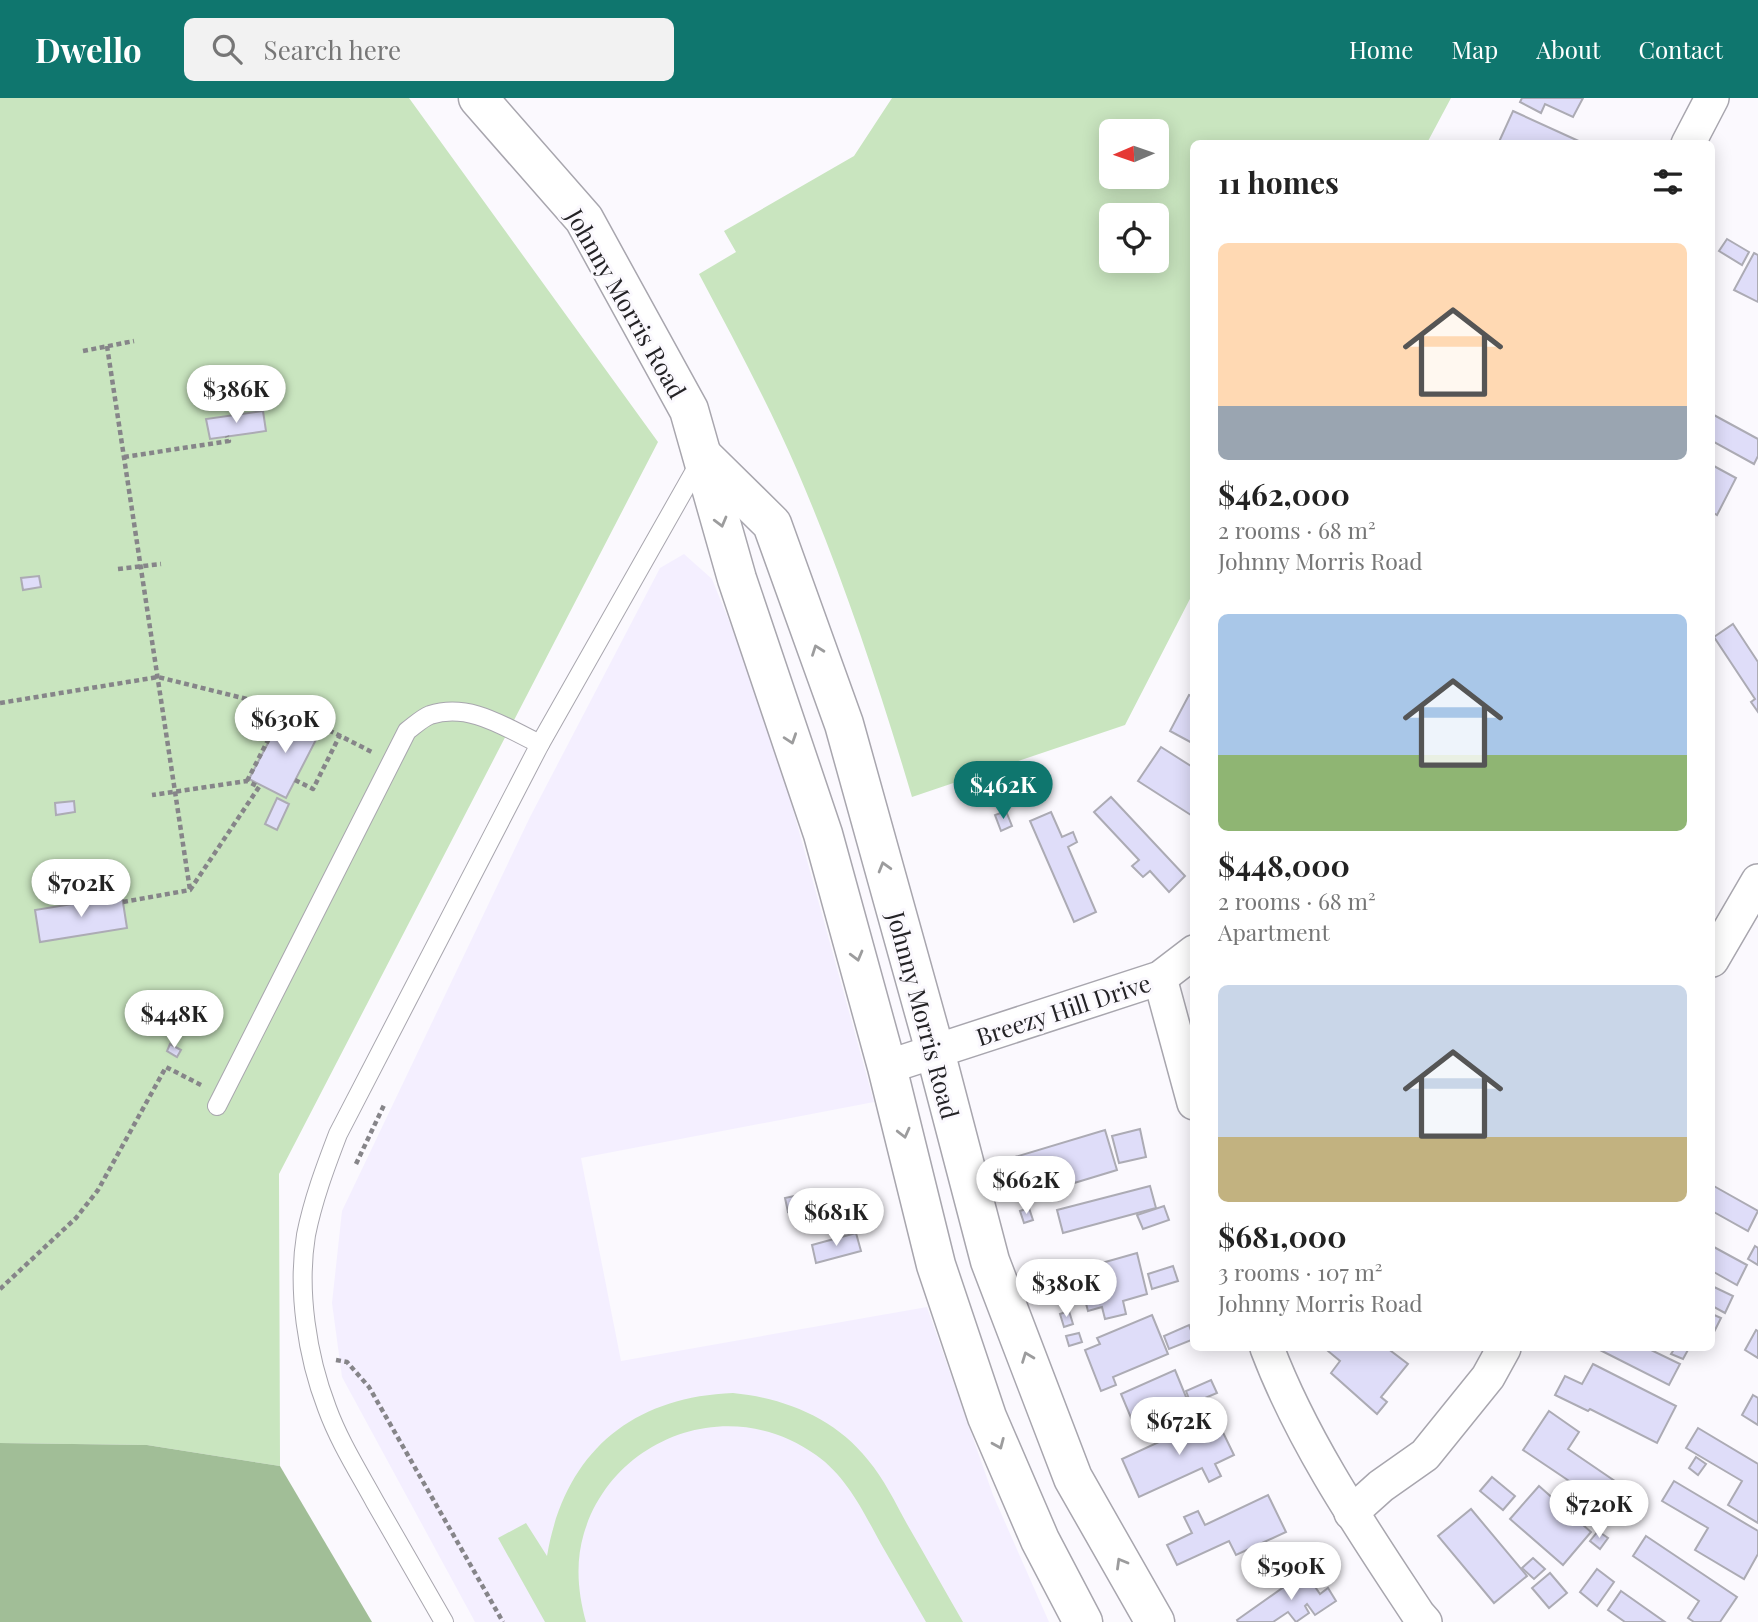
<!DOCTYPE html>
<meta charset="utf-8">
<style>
body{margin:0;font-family:"Playfair Display",serif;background:#f2f2f2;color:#222;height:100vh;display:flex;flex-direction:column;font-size:26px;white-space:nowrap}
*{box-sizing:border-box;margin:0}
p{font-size:23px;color:#767676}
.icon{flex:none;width:38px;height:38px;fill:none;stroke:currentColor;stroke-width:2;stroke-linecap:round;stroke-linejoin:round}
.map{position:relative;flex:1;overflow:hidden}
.details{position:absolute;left:1190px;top:42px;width:525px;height:1211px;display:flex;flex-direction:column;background:#fff;border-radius:10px;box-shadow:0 4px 18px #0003}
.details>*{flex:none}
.needle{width:46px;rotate:268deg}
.fabs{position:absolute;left:1099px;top:21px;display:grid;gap:14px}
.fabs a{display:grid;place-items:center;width:70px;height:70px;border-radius:10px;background:#fff;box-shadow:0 4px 18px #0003;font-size:35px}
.price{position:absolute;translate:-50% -60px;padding:0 16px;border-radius:24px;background:#fff;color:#222;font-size:23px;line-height:46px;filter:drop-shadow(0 2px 4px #0008)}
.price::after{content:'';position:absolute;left:50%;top:42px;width:21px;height:16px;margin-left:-10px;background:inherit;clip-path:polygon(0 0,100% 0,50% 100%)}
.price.current{background:#0f766e;color:#fff}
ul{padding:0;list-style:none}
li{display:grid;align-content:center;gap:14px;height:371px;padding:0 28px}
li span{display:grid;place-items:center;height:217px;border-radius:10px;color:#555}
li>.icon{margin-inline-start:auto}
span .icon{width:126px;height:126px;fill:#fffc;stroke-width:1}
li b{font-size:30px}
h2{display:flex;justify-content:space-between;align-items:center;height:84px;padding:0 28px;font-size:30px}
header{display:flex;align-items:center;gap:42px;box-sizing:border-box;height:98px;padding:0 35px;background:#0f766e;color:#fff}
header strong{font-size:33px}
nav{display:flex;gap:38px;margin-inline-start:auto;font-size:24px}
.search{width:490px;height:63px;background:#f2f2f2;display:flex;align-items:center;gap:18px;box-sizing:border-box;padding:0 24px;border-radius:10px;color:#767676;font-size:26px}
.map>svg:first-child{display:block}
</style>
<header>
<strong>Dwello</strong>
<div class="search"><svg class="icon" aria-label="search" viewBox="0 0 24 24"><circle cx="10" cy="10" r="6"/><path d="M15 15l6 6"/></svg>Search here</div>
<nav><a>Home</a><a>Map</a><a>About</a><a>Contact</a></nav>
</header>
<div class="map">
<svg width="1758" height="1524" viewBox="0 0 1758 1524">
<rect width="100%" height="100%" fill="#fbf9fe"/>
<!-- built -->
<polygon fill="#f4efff" points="684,456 712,481 766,614 874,1004 581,1060 621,1263 927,1209 993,1397 1049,1524 475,1524 342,1279 332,1205 342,1113 530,719 660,470"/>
<!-- green -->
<g fill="#c9e5bf" fill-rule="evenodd">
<polygon points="0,0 409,0 658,344 279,1076 280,1368 147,1347 0,1345"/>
<path d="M892,0H1451L1427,45L1194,46L1193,495L1125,627L912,699C879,588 843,479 797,372C768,305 733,240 699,176L736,154L724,133L854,58ZM1111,33H1157V79H1111ZM1111,117H1157V163H1111Z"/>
<path d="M733,1295C784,1300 835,1320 868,1362C884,1381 895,1404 907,1426C926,1459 944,1491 963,1524H926C911,1498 896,1472 881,1446C863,1413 847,1379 816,1357C732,1296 614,1337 584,1435C575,1465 578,1495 586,1524H545L498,1440L526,1425L547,1458C564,1357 629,1299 733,1295Z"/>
</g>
<!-- forest -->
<polygon fill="#a1be97" points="0,1345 147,1347 280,1368 372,1524 0,1524"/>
<!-- building -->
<g fill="#dfddf9" stroke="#acabb4" stroke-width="2">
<polygon points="1522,0 1583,0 1573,19 1545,6 1541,15 1520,4"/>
<polygon points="1513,13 1583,45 1583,46 1498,46"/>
<polygon points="1727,141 1749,154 1742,167 1719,153"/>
<polygon points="1754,155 1758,157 1758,204 1734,192"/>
<polygon points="263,313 266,333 210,341 206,321"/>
<polygon points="1712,316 1758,341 1758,358 1754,366 1712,343"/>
<polygon points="1712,367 1736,380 1717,417 1712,414"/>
<polygon points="39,478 41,489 23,492 21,480"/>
<polygon points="1733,526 1758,564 1758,614 1751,604 1755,601 1714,539"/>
<polygon points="1189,597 1194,599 1194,646 1170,633"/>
<polygon points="285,613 321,632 286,700 249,681"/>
<polygon points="1161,649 1194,670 1194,719 1138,683"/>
<polygon points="1111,699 1185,778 1169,794 1150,773 1143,779 1132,768 1139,762 1094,714"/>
<polygon points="277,700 289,706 277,732 265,726"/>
<polygon points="74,703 75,714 56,717 55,705"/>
<polygon points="1006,713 1012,728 1001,733 995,717"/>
<polygon points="1051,714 1062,739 1073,734 1077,744 1068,749 1096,814 1074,824 1030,723"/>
<polygon points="122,798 127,830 40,844 35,812"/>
<polygon points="170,946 181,952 177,959 167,953"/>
<polygon points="1140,1031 1146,1059 1119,1065 1112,1038"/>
<polygon points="1105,1032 1117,1072 1048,1093 1043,1074 1021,1081 1015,1059"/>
<polygon points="1712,1087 1758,1113 1748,1133 1712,1113"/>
<polygon points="1150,1088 1156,1110 1063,1135 1057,1112"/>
<polygon points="813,1094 816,1108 788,1114 785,1100"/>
<polygon points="1164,1108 1169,1122 1143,1131 1137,1117"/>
<polygon points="1029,1110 1033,1122 1024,1125 1020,1113"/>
<polygon points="856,1135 861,1153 816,1165 812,1147"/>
<polygon points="1712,1148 1747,1167 1737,1187 1712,1173"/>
<polygon points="1755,1148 1758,1150 1758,1167 1748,1161"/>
<polygon points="1137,1155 1147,1196 1123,1203 1126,1216 1105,1221 1102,1209 1088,1213 1077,1172"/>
<polygon points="1173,1168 1178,1183 1152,1191 1148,1176"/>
<polygon points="1714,1189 1733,1198 1725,1215 1712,1208 1712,1193"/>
<polygon points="1069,1213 1073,1226 1064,1229 1060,1216"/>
<polygon points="1712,1216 1721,1220 1712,1238"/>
<polygon points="1152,1217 1168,1256 1113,1279 1116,1287 1101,1293 1085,1252 1100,1246 1097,1240"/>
<polygon points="1189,1227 1194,1241 1169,1251 1164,1238"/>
<polygon points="1756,1232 1758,1233 1758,1260 1745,1252"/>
<polygon points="1079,1235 1082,1244 1069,1248 1066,1238"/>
<polygon points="1331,1250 1387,1250 1408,1266 1381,1299 1387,1304 1377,1316 1331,1275 1340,1263 1328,1253"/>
<polygon points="1596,1250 1647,1250 1680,1266 1669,1287"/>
<polygon points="1675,1250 1689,1250 1683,1261 1671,1256"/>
<polygon points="1593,1266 1676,1308 1657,1345 1590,1311 1588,1313 1555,1297 1565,1278 1582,1286"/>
<polygon points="1175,1272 1191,1311 1137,1334 1121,1296"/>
<polygon points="1211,1282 1217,1295 1191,1306 1186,1293"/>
<polygon points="1753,1297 1758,1300 1758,1327 1742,1317"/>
<polygon points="1549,1313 1579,1334 1568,1351 1628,1392 1614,1413 1523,1352"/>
<polygon points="1215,1318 1234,1357 1215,1366 1221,1378 1209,1384 1202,1370 1139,1399 1122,1361"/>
<polygon points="1698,1330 1758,1366 1758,1425 1728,1407 1742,1383 1686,1350"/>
<polygon points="1696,1359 1706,1366 1698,1377 1689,1370"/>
<polygon points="1492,1379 1515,1398 1503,1412 1480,1393"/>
<polygon points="1674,1383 1758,1433 1758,1456 1744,1481 1695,1452 1708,1430 1662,1403"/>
<polygon points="1539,1388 1591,1434 1563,1467 1510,1421"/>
<polygon points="1268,1397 1286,1434 1236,1457 1229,1443 1177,1467 1167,1447 1192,1435 1184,1419 1198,1413 1205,1427"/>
<polygon points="1471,1411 1527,1478 1494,1505 1438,1438"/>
<polygon points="1598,1433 1608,1440 1600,1451 1590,1443"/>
<polygon points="1646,1438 1737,1499 1720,1524 1694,1524 1688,1520 1699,1503 1633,1458"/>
<polygon points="1533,1460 1545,1471 1534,1481 1522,1470"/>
<polygon points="1597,1471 1614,1484 1597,1508 1580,1494"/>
<polygon points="1305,1474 1320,1496 1328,1490 1336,1503 1315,1517 1307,1506 1305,1508 1309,1515 1296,1524 1288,1514 1273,1524 1238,1524 1237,1522"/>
<polygon points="1550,1475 1567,1495 1549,1510 1532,1490"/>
<polygon points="1621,1493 1665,1524 1625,1524 1608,1512"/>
</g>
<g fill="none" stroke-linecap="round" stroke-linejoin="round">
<!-- service casing -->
<g stroke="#a8a6ae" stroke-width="20">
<g id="service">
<path d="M217,1008L407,633C414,628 422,620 430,617C470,604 506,630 540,646"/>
<path d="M444,1524C421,1484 398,1444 375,1404C358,1373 339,1343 327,1310C307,1258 297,1192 306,1137C313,1102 325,1070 338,1036L540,646L701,362"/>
</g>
</g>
<!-- minor casing -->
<g stroke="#a8a6ae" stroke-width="36">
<g id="minor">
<polyline points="1688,46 1712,0"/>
<polyline points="1712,862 1758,783"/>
<polyline points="1160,880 1194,1005"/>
<polyline points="887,969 1160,880 1194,854"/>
<path d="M1267,1250C1303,1345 1362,1431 1418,1516L1425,1524"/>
<polyline points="1351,1415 1381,1388 1425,1357 1488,1279 1504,1250"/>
</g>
</g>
<!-- tertiary casing -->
<g stroke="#a8a6ae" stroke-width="41">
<g id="tertiary">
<polyline points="478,0 584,121 689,312 737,481 823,736 887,969 936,1167 987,1319 1040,1442 1083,1524"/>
<polyline points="705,360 772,426 844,626 935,953 990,1163 1073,1380 1155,1524"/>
</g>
</g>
<!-- path -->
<g stroke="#868589" stroke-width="4.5" stroke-dasharray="5 3.5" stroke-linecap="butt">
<polyline points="107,248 190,792"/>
<polyline points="83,253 134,243"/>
<polyline points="124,359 229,343 227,338"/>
<polyline points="118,471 161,466"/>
<polyline points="0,605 158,579 287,611 372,654"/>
<polyline points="295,682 313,691 340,637"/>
<polyline points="247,683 284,611"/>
<polyline points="123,804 190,792 259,689 247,683 152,697"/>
<polyline points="356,1066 385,1005"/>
<polyline points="0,1191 76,1120 98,1092 166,969 203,988"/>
<polyline points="336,1262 347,1264 369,1289 503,1524"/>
</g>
<!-- service -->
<use href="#service" stroke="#fff" stroke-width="18"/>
<!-- minor -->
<use href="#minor" stroke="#fff" stroke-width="33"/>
<!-- tertiary -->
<use href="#tertiary" stroke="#fff" stroke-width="38"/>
</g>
<!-- one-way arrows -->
<defs><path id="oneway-chevron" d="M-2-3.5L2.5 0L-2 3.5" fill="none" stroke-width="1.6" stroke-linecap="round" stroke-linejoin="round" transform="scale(1.75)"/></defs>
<g stroke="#9c9c9d">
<use href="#oneway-chevron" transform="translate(721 424) rotate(75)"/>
<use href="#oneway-chevron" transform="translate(817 552) rotate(-110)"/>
<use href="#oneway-chevron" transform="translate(791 641) rotate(71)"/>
<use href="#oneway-chevron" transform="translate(884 769) rotate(-106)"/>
<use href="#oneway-chevron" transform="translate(857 858) rotate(75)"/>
<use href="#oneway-chevron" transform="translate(904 1035) rotate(76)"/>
<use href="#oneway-chevron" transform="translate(1027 1259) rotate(-111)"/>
<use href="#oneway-chevron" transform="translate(999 1346) rotate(67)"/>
<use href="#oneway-chevron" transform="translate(1121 1465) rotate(-120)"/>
</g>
<g text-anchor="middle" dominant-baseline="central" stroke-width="6" stroke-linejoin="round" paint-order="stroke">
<!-- street labels -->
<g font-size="24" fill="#242326" stroke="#fbf9fe">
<text transform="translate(627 205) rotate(60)">Johnny Morris Road</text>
<text transform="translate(1063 911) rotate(-18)">Breezy Hill Drive</text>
<text transform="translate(924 917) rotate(75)">Johnny Morris Road</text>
</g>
</g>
</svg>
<div class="fabs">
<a><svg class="needle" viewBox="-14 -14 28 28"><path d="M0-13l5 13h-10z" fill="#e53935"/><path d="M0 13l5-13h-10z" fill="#767676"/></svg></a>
<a><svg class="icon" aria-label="locate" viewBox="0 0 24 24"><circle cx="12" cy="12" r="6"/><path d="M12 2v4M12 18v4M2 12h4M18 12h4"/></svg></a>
</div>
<b class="price" style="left:236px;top:327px">$386K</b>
<b class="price" style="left:285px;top:657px">$630K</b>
<b class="price current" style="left:1003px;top:723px">$462K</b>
<b class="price" style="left:81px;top:821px">$702K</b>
<b class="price" style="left:174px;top:952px">$448K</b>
<b class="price" style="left:1026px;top:1118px">$662K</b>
<b class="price" style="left:836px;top:1150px">$681K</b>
<b class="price" style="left:1066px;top:1221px">$380K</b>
<b class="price" style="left:1179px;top:1359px">$672K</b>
<b class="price" style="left:1599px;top:1442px">$720K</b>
<b class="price" style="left:1291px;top:1504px">$590K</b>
<section class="details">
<h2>11 homes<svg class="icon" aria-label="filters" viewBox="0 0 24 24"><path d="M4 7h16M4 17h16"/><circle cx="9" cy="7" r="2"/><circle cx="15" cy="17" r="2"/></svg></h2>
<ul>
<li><span style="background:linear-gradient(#ffd9b3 75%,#9aa5b1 0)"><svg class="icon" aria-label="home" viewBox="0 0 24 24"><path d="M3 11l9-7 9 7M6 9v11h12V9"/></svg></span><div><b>$462,000</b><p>2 rooms · 68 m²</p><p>Johnny Morris Road</p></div></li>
<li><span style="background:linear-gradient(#a9c7e8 65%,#8fb573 0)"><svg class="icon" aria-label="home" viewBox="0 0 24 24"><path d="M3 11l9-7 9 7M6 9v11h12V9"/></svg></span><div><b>$448,000</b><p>2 rooms · 68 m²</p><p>Apartment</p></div></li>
<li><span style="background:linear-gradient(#c9d6e8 70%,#c2b280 0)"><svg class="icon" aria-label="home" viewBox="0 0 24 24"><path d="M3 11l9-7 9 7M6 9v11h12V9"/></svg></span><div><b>$681,000</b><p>3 rooms · 107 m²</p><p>Johnny Morris Road</p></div></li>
</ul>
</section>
</div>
